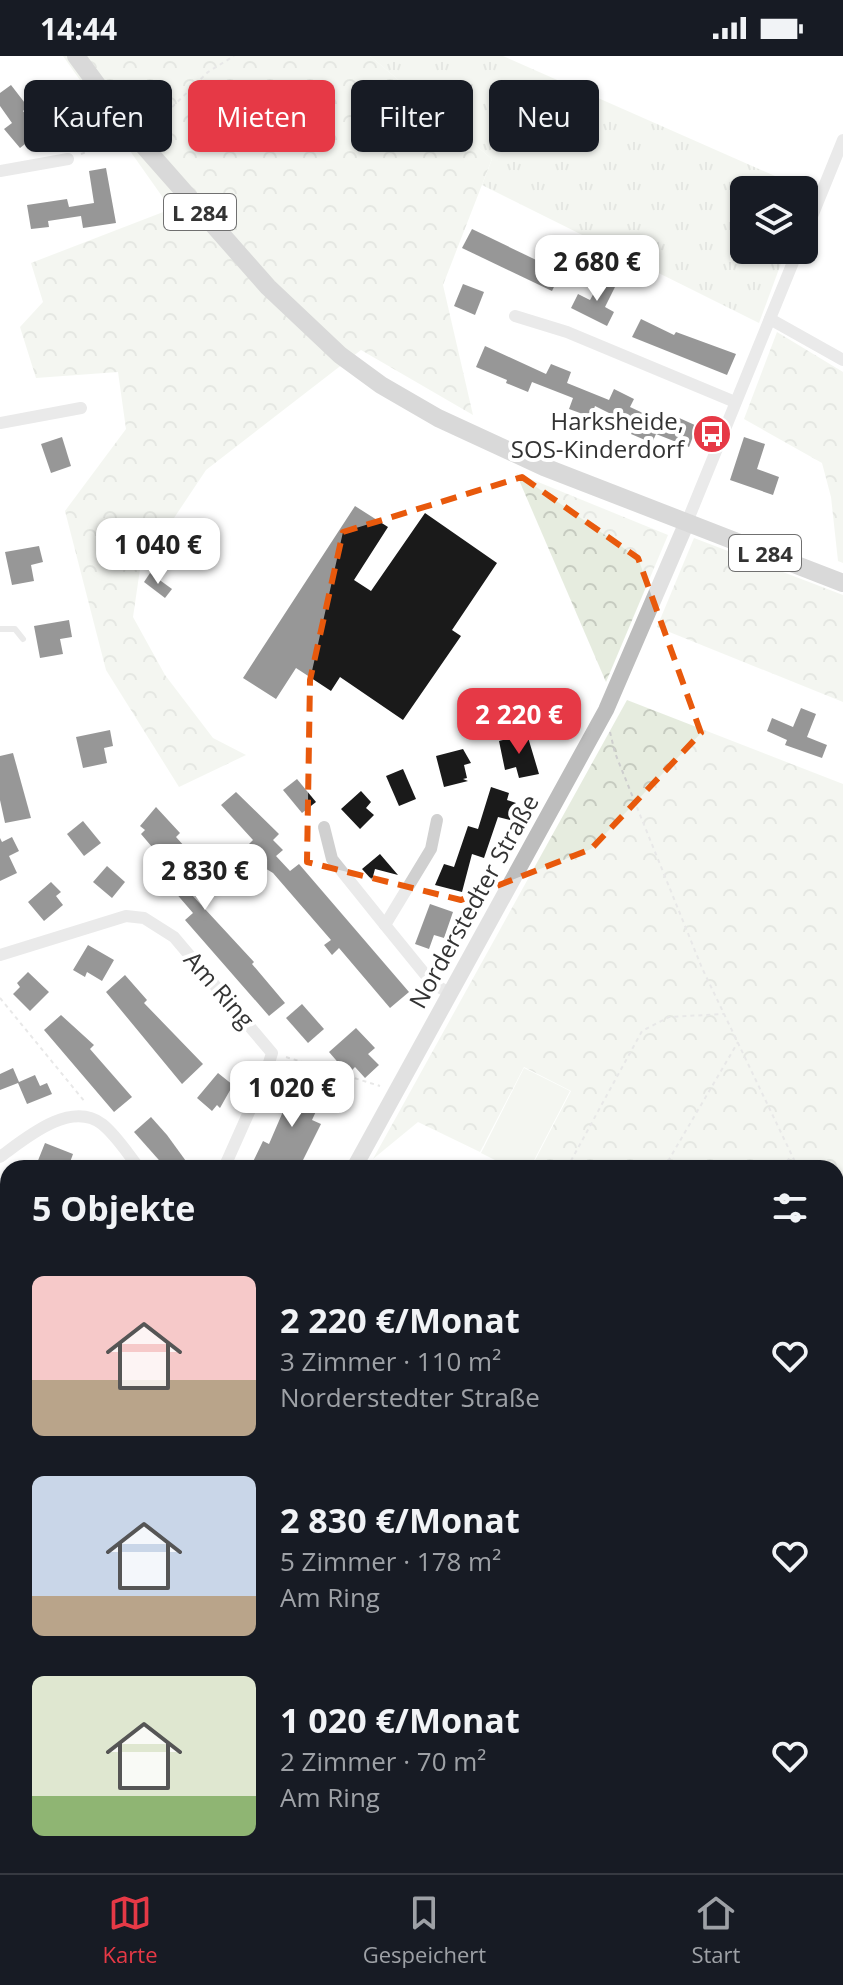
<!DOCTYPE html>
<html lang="de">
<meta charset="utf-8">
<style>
body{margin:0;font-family:"Open Sans",sans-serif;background:#20242c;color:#f1f3f6;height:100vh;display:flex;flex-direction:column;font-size:30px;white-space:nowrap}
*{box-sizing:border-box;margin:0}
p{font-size:26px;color:#9ea1a6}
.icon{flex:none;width:44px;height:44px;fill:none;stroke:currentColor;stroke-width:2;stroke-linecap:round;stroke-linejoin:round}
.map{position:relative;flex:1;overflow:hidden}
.panel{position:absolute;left:0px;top:1104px;width:844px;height:714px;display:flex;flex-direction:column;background:#171b24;border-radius:24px 24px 0 0;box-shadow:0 2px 6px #0004}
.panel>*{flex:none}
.guide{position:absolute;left:24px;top:24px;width:796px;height:72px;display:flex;gap:16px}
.fabs{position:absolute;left:730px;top:120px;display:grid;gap:16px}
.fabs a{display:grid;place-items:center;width:88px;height:88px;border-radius:12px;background:#171b24;box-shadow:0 2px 6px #0004;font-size:40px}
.price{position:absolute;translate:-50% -68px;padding:0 18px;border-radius:16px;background:#fff;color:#222;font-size:26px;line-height:52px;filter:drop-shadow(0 2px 4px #0008)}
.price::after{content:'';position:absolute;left:50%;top:48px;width:24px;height:18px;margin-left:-12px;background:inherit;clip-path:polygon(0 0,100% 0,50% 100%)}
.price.selected{background:#e63946;color:#fff}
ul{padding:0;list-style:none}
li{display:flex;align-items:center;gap:24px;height:200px;padding:0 32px}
li span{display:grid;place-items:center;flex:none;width:224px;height:160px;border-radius:12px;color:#555}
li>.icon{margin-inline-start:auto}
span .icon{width:96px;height:96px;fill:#fffc;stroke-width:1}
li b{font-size:34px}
h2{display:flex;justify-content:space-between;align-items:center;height:96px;padding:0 32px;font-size:34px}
.chip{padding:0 28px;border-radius:12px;background:#171b24;box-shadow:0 2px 6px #0004;font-size:28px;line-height:72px}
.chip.selected{background:#e63946;color:#fff}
.status{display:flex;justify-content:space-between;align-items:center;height:56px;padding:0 40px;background:#171b24;direction:ltr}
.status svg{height:22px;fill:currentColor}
.menu{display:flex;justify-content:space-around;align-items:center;height:112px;border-top:2px solid #363941;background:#171b24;font-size:22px;color:#9ea1a6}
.menu a{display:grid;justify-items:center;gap:4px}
.menu .selected{color:#e63946}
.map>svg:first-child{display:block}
</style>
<div class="status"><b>14:44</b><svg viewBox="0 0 49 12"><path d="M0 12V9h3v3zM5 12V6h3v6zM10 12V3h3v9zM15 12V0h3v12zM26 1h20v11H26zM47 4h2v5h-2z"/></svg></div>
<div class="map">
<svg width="843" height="1817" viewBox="0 0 843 1817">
<defs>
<pattern id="grass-tufts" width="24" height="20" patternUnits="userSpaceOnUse" patternTransform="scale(2)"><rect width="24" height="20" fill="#e6ecdf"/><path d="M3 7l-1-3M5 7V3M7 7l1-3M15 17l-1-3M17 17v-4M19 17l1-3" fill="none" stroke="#c6cbc0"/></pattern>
<pattern id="forest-crowns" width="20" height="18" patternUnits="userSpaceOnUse" patternTransform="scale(2)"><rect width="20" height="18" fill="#e6ecdf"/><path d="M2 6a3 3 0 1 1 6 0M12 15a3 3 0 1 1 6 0" fill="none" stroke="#c6cbc0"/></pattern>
</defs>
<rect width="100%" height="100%" fill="#fff"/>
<!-- grass -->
<polygon fill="url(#grass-tufts)" points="370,0 503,0 809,135 804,148 804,134 744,134 744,194 786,194 759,267 482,129 492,103"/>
<!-- forest -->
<g fill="url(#forest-crowns)">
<polygon points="63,0 370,0 492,103 443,229 473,359 361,294 206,414 140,513 133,561 165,619 213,682 246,699 179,731 106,614 65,455 126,373 118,316 36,322 20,271 43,246 31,207 171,153"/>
<polygon points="777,276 843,316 843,507 838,505 831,441 822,407 744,363"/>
<polygon points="516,417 668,479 606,626"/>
<polygon points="694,482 843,539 843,646 657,571"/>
<polygon points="627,644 843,728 843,1695 836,1695 836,1112 531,1112 571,1035 524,1011 480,1096 418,1066 373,1103"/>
</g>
<!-- pitch -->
<polygon fill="#e6ecdf" points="524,1012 570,1035 530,1112 511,1112 481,1097"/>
<!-- building -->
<g fill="#1a1a1a">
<polygon points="11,29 28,51 23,55 40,76 20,92 4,73 12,67 0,50 0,37"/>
<polygon points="106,112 116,167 83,172 81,160 48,165 49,171 31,173 27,149 67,143 69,151 94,147 89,115"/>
<polygon points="472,173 561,216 552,235 462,192"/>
<polygon points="602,222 616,229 605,251 614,256 607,270 571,252 578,238 590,244"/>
<polygon points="463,228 484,236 475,259 454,250"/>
<polygon points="641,263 674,279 676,276 736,298 727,319 632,281"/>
<polygon points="485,290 546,318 551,308 571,316 567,327 609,344 614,333 634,343 630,351 673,371 677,361 697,370 689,391 656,378 652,387 631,378 635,370 595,350 591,361 569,353 573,342 532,326 528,336 506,327 507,324 476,311"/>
<polygon points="62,381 71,410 51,417 41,388"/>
<polygon points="744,381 765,388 757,413 779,421 773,439 730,424"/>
<polygon points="355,450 388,471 354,524 371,535 425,457 497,507 452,574 461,580 403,664 340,621 331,635 296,612 276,643 243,622"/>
<polygon points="39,490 43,506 31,509 34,525 12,529 5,496"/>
<polygon points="150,517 172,533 165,542 144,526"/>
<polygon points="69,564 72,581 60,583 63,598 40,602 34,570"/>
<polygon points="801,652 816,658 807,681 827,689 822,702 785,689 787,684 767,675 772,662 793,671"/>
<polygon points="110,674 113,690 104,692 107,707 83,712 76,681"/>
<polygon points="527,678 539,718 519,722 516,711 505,714 499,685"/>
<polygon points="463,693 471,707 464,709 467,722 463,723 468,725 444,731 436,700"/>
<polygon points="13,697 31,762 5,767 0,744 0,700"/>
<polygon points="403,713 416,743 399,750 386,720"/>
<polygon points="297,723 316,746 302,757 283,734"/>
<polygon points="491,731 509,737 507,744 516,747 510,764 498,761 484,802 472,798 462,836 435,829 444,808 454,811 468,770 478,773"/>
<polygon points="361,735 371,746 366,752 374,759 360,773 341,753"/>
<polygon points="236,736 279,778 273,784 283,794 276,800 290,815 299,808 409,936 390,952 339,892 332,899 324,889 331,884 273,817 263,811 267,807 249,788 253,784 221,749"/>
<polygon points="156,751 180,777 176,781 185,791 179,796 198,819 195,822 202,830 192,839 254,906 252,908 285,947 269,960 185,864 193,857 168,828 174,823 154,801 158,798 141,778 145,774 140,770"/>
<polygon points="83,765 101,787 84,800 67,778"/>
<polygon points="12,781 19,795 9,800 17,817 0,825 0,782 2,786"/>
<polygon points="380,798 398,819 375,813 372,824 362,813"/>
<polygon points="107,810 125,826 112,842 93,826"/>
<polygon points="51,826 61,836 56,840 63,849 44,865 28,846"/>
<polygon points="430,848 453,856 444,882 434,879 429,893 415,888"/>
<polygon points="88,889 114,904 102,925 87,916 85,921 73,914"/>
<polygon points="28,916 49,936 30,955 13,938 20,931 17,927"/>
<polygon points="125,919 147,944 144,947 203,1008 182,1028 106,936"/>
<polygon points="302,948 324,973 308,987 286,962"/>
<polygon points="61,959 94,989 90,993 132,1041 114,1056 44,974"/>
<polygon points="356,972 375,992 368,998 379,1009 365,1022 355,1011 348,1018 329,996"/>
<polygon points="13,1012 19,1026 35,1019 40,1030 47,1027 52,1038 27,1048 18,1027 0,1034 0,1018"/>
<polygon points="300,1016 312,1021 308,1031 324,1038 312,1064 321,1068 299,1112 250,1112 263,1085 269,1088"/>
<polygon points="218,1017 233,1029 220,1052 217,1049 212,1055 197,1042"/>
<polygon points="151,1061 167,1079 191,1112 166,1112 134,1076"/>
<polygon points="45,1087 73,1098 68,1112 35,1112"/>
</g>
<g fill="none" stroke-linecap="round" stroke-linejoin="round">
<!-- path -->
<g stroke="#cdcdcd" stroke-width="2" stroke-dasharray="4 4" stroke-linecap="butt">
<polyline points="147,70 157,66 208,16 234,0"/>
<polyline points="81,98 116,85"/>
<polyline points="610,676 615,697 702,912 798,1112"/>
<polyline points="0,942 85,1046"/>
<polyline points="286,1001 380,1030"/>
<polyline points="567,1112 642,975 669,961 724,958"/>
<polyline points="664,1112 738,986"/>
<polyline points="782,1112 791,1100"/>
<polyline points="836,1200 843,1219"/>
<polyline points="5,1414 8,1409"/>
<polyline points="836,1486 843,1474"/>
<polyline points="1,1535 8,1532"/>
<polyline points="0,1588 0,1595"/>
<polyline points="0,1604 8,1608"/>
<polyline points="836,1605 841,1611 840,1632 836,1635"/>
<polyline points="632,1817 640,1810"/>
</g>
<!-- lane -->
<polyline stroke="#d0d0d0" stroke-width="6" points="0,573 15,573 23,583"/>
<!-- street -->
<g stroke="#d0d0d0" stroke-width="12">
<polyline points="0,115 68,103"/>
<polyline points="804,180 843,84"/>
<polyline points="515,260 567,276 735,346"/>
<polyline points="770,263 843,304"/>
<polyline points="0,367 81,352"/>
<polyline points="687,466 798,194"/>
<polyline points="324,771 332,803 385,869 431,793 437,764"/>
<polyline points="385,869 433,928 450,937"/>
<polyline points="0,899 126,860 144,862 174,881 272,997 265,1020 224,1112"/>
<path d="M0,1101C26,1082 70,1044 102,1068C116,1079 128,1098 139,1112"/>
<polyline points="0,1509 8,1497"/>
<polyline points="0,1548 8,1552"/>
<polyline points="0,1652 8,1659"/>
<polyline points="166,1810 173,1817"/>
<polyline points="442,1810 449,1817"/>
<polyline points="707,1810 719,1817"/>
<polyline points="818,1817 843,1812"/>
</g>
<!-- secondary -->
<g stroke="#bdbdbd" stroke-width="16">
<polyline points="354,1112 606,654 687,466"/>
<polyline points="0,1752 8,1738"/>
</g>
<!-- primary -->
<polyline stroke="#ababab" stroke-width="18" points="76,0 134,79 268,231 340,299 381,329 438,362 544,411 843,527"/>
</g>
<!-- marked area -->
<path d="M0 0H843V1817H0ZM522,421L638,502L701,677L591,793L461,844L307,806L310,624L343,476Z" fill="#fff" fill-opacity=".55" fill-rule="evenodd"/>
<path fill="none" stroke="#e8590c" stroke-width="6" stroke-dasharray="16 10" stroke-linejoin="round" d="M522,421L638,502L701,677L591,793L461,844L307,806L310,624L343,476Z"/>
<!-- icons -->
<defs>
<g id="bus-disc" transform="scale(2)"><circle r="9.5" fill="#e63946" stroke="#fff"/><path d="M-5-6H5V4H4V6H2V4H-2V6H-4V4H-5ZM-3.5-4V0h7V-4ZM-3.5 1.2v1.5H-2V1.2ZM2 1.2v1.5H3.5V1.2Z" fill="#fff"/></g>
</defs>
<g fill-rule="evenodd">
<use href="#bus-disc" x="712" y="378"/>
</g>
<g text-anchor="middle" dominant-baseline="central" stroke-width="8" stroke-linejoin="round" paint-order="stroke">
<!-- shield labels -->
<g fill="#fff" stroke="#707070" stroke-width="2">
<rect x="164" y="138" width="72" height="36" rx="6"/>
<rect x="729" y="479" width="72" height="36" rx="6"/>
</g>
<g font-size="22" font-weight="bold" fill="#333">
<text x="200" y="156">L 284</text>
<text x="765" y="497">L 284</text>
</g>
<!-- poi labels -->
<g font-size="24" fill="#333" stroke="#fff" text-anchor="end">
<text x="684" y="364">Harksheide,<tspan x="684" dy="28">SOS-Kinderdorf</tspan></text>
</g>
<!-- street labels -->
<g font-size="24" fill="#333" stroke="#fff">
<text transform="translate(473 845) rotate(-61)">Norderstedter Straße</text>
<text transform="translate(220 933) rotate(49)">Am Ring</text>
</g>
</g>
</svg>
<div class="fabs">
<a><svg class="icon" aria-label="layers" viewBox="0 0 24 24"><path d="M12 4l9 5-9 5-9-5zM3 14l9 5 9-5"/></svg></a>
</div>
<b class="price" style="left:597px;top:247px">2 680 €</b>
<b class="price" style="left:158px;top:530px">1 040 €</b>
<b class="price selected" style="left:519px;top:700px">2 220 €</b>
<b class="price" style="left:205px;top:856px">2 830 €</b>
<b class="price" style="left:292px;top:1073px">1 020 €</b>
<div class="guide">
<a class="chip">Kaufen</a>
<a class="chip selected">Mieten</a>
<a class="chip">Filter</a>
<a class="chip">Neu</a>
</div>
<section class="panel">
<h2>5 Objekte<svg class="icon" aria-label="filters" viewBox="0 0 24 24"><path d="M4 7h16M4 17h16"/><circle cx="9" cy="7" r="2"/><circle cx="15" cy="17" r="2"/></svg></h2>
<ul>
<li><span style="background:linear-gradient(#f6c9c9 65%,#b9a48a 0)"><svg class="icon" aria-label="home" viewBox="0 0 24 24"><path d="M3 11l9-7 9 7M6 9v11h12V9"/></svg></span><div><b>2 220 €/Monat</b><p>3 Zimmer · 110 m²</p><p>Norderstedter Straße</p></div><svg class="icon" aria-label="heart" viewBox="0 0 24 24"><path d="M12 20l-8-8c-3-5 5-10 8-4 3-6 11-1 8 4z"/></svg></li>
<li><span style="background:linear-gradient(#c9d6e8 75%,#b9a48a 0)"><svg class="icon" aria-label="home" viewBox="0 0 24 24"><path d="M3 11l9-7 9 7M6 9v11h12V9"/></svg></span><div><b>2 830 €/Monat</b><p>5 Zimmer · 178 m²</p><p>Am Ring</p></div><svg class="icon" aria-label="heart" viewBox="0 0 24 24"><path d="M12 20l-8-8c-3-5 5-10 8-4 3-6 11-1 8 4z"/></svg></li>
<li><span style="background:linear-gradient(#dfe7d0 75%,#8fb573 0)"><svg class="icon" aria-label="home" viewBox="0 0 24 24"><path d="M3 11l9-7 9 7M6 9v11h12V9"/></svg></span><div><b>1 020 €/Monat</b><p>2 Zimmer · 70 m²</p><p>Am Ring</p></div><svg class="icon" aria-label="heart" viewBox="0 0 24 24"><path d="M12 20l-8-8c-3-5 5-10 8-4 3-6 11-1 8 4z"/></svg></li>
</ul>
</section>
</div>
<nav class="menu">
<a class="selected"><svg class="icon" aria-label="map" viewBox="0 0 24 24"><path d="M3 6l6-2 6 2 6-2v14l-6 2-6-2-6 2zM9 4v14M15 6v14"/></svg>Karte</a>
<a><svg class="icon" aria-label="saved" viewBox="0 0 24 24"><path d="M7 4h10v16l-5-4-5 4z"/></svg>Gespeichert</a>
<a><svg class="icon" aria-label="home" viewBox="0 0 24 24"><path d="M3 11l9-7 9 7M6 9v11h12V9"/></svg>Start</a>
</nav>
